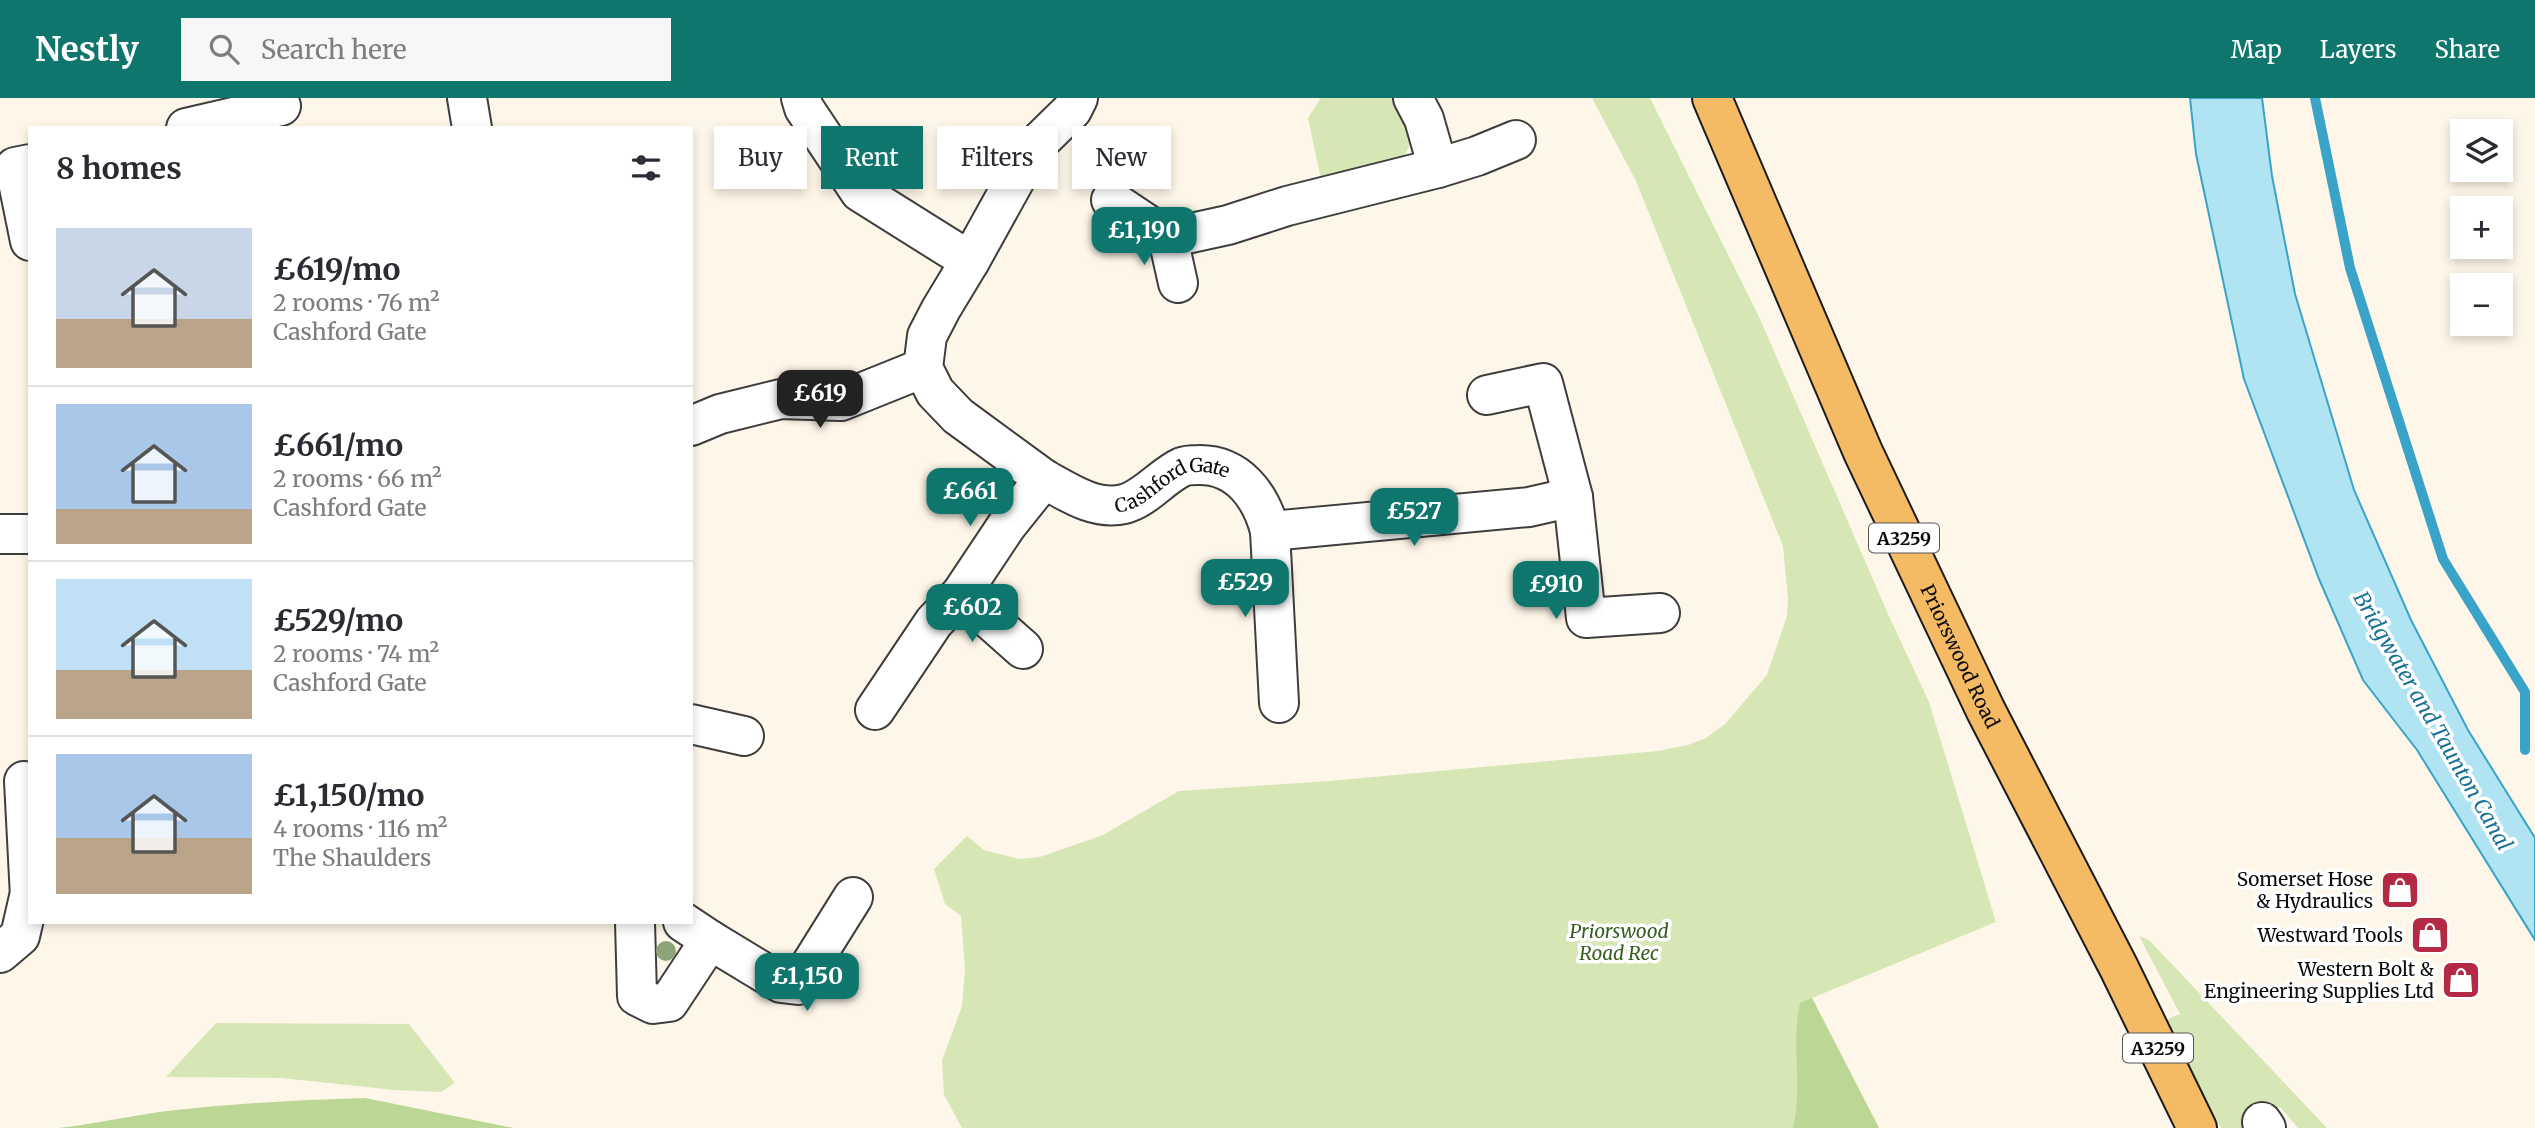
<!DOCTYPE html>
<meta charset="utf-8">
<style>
body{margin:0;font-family:Merriweather,serif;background:#f7f7f7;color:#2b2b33;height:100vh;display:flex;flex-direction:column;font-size:26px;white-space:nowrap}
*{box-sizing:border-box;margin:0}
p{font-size:23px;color:#7c7c81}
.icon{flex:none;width:38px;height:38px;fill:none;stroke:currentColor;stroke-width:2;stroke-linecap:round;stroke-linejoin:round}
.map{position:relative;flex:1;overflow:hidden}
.details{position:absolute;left:28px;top:28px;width:665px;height:798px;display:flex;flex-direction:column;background:#fff;border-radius:0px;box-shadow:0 4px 10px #0003}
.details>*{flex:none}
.hud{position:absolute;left:714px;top:28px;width:665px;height:63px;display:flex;gap:14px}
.tools{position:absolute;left:2450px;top:21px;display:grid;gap:14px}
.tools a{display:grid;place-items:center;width:63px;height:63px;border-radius:0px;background:#fff;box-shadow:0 4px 10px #0003;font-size:35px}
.price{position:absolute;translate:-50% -60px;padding:0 16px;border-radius:14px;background:#0f766e;color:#fff;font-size:23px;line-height:46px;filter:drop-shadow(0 2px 4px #0008)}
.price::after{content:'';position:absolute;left:50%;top:42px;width:21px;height:16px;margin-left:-10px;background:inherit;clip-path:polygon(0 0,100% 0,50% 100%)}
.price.on{background:#222;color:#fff}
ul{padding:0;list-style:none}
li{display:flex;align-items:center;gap:21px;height:175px;padding:0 28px}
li+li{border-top:2px solid #e1e1e2}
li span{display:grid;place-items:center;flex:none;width:196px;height:140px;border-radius:0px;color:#555}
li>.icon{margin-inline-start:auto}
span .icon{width:84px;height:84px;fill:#fffc;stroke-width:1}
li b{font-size:30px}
h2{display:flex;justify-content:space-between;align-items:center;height:84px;padding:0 28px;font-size:30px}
.tag{padding:0 24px;border-radius:0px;background:#fff;box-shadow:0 4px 10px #0003;font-size:24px;line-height:63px}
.tag.on{background:#0f766e;color:#fff}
header{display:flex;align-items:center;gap:42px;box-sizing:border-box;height:98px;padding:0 35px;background:#0f766e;color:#fff}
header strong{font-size:33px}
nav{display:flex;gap:38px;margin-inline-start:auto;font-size:24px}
.search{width:490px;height:63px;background:#f7f7f7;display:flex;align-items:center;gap:18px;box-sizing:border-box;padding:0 24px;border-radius:0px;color:#7c7c81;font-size:26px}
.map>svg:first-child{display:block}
</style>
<header>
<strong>Nestly</strong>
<div class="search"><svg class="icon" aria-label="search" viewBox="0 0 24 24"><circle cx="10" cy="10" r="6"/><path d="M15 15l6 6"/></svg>Search here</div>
<nav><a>Map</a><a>Layers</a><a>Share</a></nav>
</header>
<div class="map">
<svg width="2535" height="1030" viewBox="0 0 2535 1030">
<rect width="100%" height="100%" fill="#fef7e9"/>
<!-- green -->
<g fill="#d6e6b5">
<polygon points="1321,0 1397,0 1411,44 1402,63 1322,86 1308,20"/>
<polygon points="1592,0 1650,0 1760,221 1888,516 1929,604 1996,824 1812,900 1879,1030 962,1030 944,997 942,963 962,908 965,872 961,818 945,806 934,771 967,738 984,752 1019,761 1040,759 1103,737 1179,693 1329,683 1658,653 1688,647 1706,640 1725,626 1767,577 1787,518 1788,501 1783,448 1636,83"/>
<polygon points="2139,838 2149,842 2327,1030 2298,1030 2280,1009 2253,1030 2221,1030 2165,922 2180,916"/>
<polygon points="216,925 409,926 455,985 441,994 394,992 282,980 166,979"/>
</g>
<!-- forest -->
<g fill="#bcd695">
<path d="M1812,900L1879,1030H1793C1803,989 1791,946 1800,905Z"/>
<path d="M365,1000L514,1030H58C98,1026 136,1016 176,1012C239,1005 302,1002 365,1000Z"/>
</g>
<!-- water -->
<polygon fill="#b0e4f3" stroke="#3aa4c8" stroke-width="2" points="2190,0 2262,0 2272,78 2295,196 2354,392 2411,522 2468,632 2535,740 2535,842 2417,652 2363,582 2319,481 2244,281 2196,56"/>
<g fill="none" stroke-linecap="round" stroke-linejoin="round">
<!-- stream -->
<polyline stroke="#3aa4c8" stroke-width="10" points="2315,0 2350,170 2443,461 2525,594 2525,652"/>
<!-- minor casing -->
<g stroke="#3e3e3e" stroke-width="42">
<g id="minor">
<polyline points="467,0 472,30"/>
<polyline points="801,0 804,10 860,94 970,163"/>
<polyline points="1413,0 1424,21 1438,70 1477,58 1516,42"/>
<polyline points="186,30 281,8"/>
<polyline points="30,66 15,69 30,143"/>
<polyline points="1111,102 1168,140 1228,127 1287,108 1438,70"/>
<polyline points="1168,140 1178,185"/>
<polyline points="691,328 720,316 781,301 841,303 923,270"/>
<path id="s1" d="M1044,381C1068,394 1095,413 1124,406C1145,401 1162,378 1182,369C1187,367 1193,367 1198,367C1238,366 1261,398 1270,433L1529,409L1573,399L1543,285L1487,297"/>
<polyline points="1573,399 1586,520 1660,515"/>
<polyline points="1270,433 1279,605"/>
<polyline points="0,436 30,436"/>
<polyline points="961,496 1023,551"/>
<polyline points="875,612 934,524 961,496 1007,427 1044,381 958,318 935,294 923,270 927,238 941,211 970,163 1032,51 1072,12 1078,0"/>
<polyline points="691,626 744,638"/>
<polyline points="24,683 30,799"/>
<polyline points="635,824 637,898 653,906 669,904 710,842 683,824"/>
<polyline points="710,842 781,885 798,887 853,799"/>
<polyline points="0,855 20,838 29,799"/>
<polyline points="2262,1024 2266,1030"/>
</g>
</g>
<!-- major casing -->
<g stroke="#1c1c1c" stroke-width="42">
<g id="major">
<path id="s2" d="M1712,0L1863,354L1986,613L2119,870L2197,1030"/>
</g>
</g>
<!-- minor -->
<use href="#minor" stroke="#fff" stroke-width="38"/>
<!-- major -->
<use href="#major" stroke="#f4bb64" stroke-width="38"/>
</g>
<!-- trees -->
<circle fill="#8fa379" cx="666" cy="853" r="10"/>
<!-- icons -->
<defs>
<g id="shop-square" transform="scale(2.0125)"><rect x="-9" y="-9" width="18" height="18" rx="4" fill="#b42944" stroke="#fff"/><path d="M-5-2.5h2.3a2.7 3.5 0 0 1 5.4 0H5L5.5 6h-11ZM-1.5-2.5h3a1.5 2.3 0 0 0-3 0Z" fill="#fff"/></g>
</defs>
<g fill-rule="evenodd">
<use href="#shop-square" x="2400" y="792"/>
<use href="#shop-square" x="2430" y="837"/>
<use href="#shop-square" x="2461" y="882"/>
</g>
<g text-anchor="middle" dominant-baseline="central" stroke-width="7" stroke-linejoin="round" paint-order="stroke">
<!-- shield labels -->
<g fill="#fff" stroke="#545454" stroke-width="2">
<rect x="1869" y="425.5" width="70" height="29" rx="5"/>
<rect x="2123" y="935.5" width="70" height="29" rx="5"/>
</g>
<g font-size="18" font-weight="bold" fill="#0b0b0b">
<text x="1904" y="440">A3259</text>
<text x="2158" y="950">A3259</text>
</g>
<!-- street labels -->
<g font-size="19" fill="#0b0b0b" stroke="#fff">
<text stroke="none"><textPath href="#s1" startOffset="140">Cashford Gate</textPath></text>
<text stroke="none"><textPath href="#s2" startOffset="611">Priorswood Road</textPath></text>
</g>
<!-- poi labels -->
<g font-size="19" fill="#0b0b0b" stroke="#fff" text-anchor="end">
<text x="2373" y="781">Somerset Hose<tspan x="2373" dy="22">&amp; Hydraulics</tspan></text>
<text x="2403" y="837">Westward Tools</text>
<text x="2434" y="871">Western Bolt &amp;<tspan x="2434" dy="22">Engineering Supplies Ltd</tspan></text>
</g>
<!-- park labels -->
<g font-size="19" font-style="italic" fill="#355f1e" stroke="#fff">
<text x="1619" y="833">Priorswood<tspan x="1619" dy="22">Road Rec</tspan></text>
</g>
<!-- water labels -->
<g font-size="21" font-style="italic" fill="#1a7396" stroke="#fff">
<text transform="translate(2433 623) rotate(60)">Bridgwater and Taunton Canal</text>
</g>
</g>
</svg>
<div class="tools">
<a><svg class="icon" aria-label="layers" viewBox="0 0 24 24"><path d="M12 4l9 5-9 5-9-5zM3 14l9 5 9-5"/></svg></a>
<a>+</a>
<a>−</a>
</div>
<b class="price" style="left:1144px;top:169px">£1,190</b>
<b class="price on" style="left:820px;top:332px">£619</b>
<b class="price" style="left:970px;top:430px">£661</b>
<b class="price" style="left:1414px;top:450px">£527</b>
<b class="price" style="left:1245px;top:521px">£529</b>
<b class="price" style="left:1556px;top:523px">£910</b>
<b class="price" style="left:972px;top:546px">£602</b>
<b class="price" style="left:807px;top:915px">£1,150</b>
<div class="hud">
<a class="tag">Buy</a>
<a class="tag on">Rent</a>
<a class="tag">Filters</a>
<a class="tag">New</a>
</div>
<section class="details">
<h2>8 homes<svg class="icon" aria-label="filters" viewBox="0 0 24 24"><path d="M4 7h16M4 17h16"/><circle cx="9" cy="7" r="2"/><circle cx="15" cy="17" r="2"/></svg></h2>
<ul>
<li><span style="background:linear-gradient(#c9d6e8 65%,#b9a48a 0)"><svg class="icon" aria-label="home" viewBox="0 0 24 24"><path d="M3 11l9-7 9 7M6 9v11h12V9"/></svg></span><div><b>£619/mo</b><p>2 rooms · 76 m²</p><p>Cashford Gate</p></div></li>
<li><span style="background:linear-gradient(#a9c7e8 75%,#b9a48a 0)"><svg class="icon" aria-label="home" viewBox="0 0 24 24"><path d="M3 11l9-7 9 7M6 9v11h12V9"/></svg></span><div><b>£661/mo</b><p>2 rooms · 66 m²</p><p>Cashford Gate</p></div></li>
<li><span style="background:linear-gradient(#bfe0f5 65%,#b9a48a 0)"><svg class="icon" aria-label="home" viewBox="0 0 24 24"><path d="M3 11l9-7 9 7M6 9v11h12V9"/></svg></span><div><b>£529/mo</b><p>2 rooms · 74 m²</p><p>Cashford Gate</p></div></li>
<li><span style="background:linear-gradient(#a9c7e8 60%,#b9a48a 0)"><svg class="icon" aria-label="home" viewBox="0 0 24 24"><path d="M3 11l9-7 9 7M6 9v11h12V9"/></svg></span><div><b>£1,150/mo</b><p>4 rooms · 116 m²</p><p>The Shaulders</p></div></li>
</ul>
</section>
</div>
